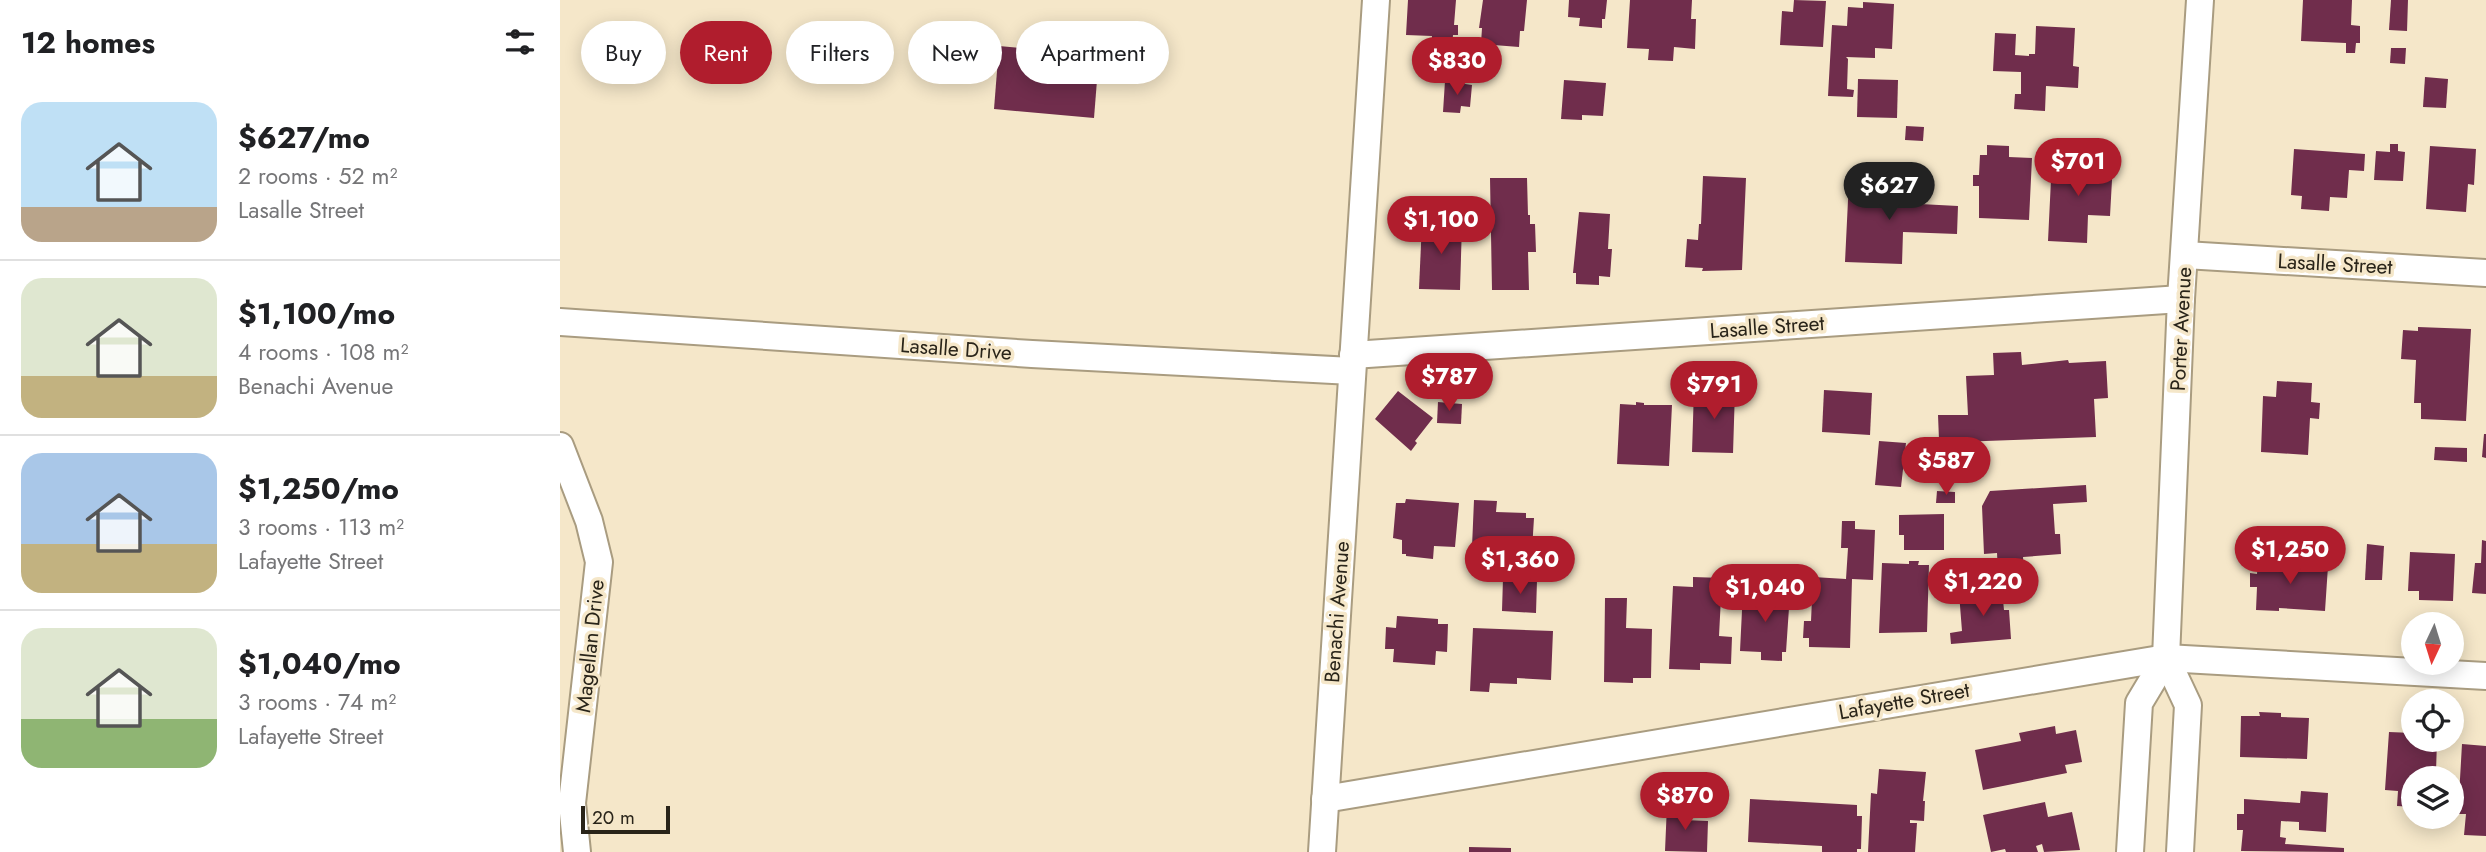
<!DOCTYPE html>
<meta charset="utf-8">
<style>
body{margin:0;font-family:Jost,sans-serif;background:#f2f2f2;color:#202124;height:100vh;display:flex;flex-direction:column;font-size:26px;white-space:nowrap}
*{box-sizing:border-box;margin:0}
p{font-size:23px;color:#757577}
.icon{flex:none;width:38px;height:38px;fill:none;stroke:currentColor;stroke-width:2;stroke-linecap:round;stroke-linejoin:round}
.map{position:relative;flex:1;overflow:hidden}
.drawer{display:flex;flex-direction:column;background:#fff;width:560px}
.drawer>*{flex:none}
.hud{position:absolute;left:21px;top:21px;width:665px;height:63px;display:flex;gap:14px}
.needle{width:46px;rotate:184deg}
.tools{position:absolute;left:1841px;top:612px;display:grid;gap:14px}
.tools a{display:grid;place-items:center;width:63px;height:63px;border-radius:50%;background:#fff;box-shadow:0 4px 18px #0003;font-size:35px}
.scale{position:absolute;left:21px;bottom:18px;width:89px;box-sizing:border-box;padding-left:7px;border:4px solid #292419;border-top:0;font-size:19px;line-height:24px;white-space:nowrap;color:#292419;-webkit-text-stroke:5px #f5e7c9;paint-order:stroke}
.price{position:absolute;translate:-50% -60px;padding:0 16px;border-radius:24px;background:#b01d2d;color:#fff;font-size:23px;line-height:46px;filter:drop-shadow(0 2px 4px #0008)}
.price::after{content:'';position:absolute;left:50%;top:42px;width:21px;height:16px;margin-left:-10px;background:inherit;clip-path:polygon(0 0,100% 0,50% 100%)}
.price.on{background:#222;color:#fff}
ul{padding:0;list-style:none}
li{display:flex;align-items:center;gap:21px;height:175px;padding:0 21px}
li+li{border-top:2px solid #e0e0e0}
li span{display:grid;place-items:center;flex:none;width:196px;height:140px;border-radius:21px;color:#555}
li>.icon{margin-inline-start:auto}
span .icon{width:84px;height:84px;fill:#fffc;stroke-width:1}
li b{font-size:30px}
h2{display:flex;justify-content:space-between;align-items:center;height:84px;padding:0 21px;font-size:30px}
.pill{padding:0 24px;border-radius:32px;background:#fff;box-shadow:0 4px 18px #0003;font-size:24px;line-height:63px}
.pill.on{background:#b01d2d;color:#fff}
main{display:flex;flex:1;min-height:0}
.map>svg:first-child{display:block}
</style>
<main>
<section class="drawer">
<h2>12 homes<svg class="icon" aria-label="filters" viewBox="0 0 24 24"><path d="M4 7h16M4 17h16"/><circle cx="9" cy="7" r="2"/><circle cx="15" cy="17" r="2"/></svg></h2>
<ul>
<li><span style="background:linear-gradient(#bfe0f5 75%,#b9a48a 0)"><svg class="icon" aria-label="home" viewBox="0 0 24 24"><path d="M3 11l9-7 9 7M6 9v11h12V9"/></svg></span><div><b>$627/mo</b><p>2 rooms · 52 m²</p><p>Lasalle Street</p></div></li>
<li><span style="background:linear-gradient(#dfe7d0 70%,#c2b280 0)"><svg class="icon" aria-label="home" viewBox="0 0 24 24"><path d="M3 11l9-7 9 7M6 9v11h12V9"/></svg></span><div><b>$1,100/mo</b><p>4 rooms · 108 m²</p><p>Benachi Avenue</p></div></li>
<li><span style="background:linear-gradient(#a9c7e8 65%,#c2b280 0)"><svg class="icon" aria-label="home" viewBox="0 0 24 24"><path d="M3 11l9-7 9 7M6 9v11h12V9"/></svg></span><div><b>$1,250/mo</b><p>3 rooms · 113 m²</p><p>Lafayette Street</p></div></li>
<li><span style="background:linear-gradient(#dfe7d0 65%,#8fb573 0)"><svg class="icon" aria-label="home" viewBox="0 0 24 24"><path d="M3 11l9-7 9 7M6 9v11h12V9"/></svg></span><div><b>$1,040/mo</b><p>3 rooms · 74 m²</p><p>Lafayette Street</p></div></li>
</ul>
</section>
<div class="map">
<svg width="1926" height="852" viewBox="0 0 1926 852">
<rect width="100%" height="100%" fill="#f5e7c9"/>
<!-- building -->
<g fill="#702d4c">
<polygon points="848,0 896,0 894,25 898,25 898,35 893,35 892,49 871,47 872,36 846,35"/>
<polygon points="923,0 967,0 964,31 960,31 959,47 921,44 922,28 919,28"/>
<polygon points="1009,0 1047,0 1045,19 1042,19 1042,28 1019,26 1020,18 1008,17"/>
<polygon points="1070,0 1132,0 1131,19 1136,19 1135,49 1114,47 1113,61 1088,60 1089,49 1067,48"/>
<polygon points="1234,0 1266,1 1263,47 1220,45 1222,11 1233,12"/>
<polygon points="1743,0 1792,0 1791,25 1800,26 1800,43 1796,43 1795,53 1786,53 1786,43 1741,41"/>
<polygon points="1831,0 1848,0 1847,31 1829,30"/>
<polygon points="1303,2 1334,4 1332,49 1315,48 1315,58 1286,57 1288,59 1287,89 1294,90 1293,97 1268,96 1272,25 1287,26 1288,7 1303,8"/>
<polygon points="1476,26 1515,28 1513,66 1519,67 1518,88 1486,86 1485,111 1454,109 1455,94 1461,94 1461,72 1433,71 1435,33 1456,34 1455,55 1469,56 1469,54 1475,54"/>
<polygon points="439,46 539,55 534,118 434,109"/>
<polygon points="1831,48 1846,48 1845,64 1830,63"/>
<polygon points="1865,77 1888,79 1886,108 1863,107"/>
<polygon points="1298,79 1338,80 1337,118 1297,117"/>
<polygon points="1004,80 1046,83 1043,116 1022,115 1022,120 1001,119"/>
<polygon points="885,81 912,85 910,107 901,106 900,113 883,112"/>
<polygon points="1346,126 1364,127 1363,141 1345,140"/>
<polygon points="1830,144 1838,144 1838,151 1845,152 1843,181 1814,180 1816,151 1830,152"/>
<polygon points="1427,145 1449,146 1449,157 1472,158 1469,220 1419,218 1419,186 1413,186 1413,175 1419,175 1420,155 1427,155"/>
<polygon points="1870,146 1916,149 1914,185 1908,184 1906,212 1866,209"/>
<polygon points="1734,149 1805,154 1804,171 1789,170 1787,198 1770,197 1769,211 1741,209 1742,196 1731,195"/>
<polygon points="1492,159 1553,162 1550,216 1528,215 1527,243 1488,241"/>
<polygon points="1143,176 1186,178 1182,270 1142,271 1143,268 1125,267 1127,239 1138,240 1139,224 1141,224"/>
<polygon points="930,178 967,178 968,215 970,215 970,224 975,224 976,252 968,252 969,290 932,290"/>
<polygon points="1289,180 1342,183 1341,203 1398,206 1397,234 1343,232 1342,264 1285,262"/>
<polygon points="1019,212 1050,214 1048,249 1052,249 1050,277 1039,276 1039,285 1016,284 1016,273 1013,273"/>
<polygon points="862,222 902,224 900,290 859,289"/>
<polygon points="1858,327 1911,329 1906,421 1861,419 1861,403 1854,403 1856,360 1841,359 1843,330 1858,331"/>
<polygon points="1461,352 1462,365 1508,360 1509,363 1546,361 1548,398 1534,399 1536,437 1398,442 1399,464 1380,465 1378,415 1408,415 1406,376 1434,375 1433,353"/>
<polygon points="1717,381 1752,383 1751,402 1760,403 1759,419 1750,418 1748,455 1701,452 1703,396 1716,397"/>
<polygon points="1134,389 1175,390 1173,453 1132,452"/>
<polygon points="1264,390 1312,393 1310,435 1262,432"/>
<polygon points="838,391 873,418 855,441 857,443 851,451 815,419"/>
<polygon points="878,402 902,404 901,424 877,423"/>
<polygon points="1076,402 1084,403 1084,405 1112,405 1109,466 1057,464 1060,404 1076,405"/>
<polygon points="1924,434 1926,434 1926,458 1922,457"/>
<polygon points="1319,441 1346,443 1341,487 1315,485"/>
<polygon points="1875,447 1907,448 1907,462 1874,460"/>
<polygon points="1526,485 1527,502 1493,504 1495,534 1500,534 1501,554 1463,557 1464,572 1438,573 1437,553 1424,554 1422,506 1430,491"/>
<polygon points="1377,491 1395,492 1395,503 1376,503"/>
<polygon points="846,499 899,503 895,547 874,546 873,559 846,556 846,554 842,554 842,540 833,538 836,503 845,503"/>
<polygon points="914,500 937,501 936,512 966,513 966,518 974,518 972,550 912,547"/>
<polygon points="1384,514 1384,550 1344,550 1344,535 1339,535 1339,515"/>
<polygon points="1282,521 1295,521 1295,529 1315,530 1313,580 1292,579 1290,648 1249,647 1249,638 1243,638 1244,621 1251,621 1253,577 1286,579 1288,548 1281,548"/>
<polygon points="1922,540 1926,541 1926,594 1912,593 1915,563 1921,563"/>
<polygon points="1807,544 1824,546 1822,580 1805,580"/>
<polygon points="1850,552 1895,554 1893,601 1859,600 1859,591 1848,591"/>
<polygon points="1698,558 1721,559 1721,564 1768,566 1765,611 1719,608 1719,611 1696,610 1697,587 1690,587 1690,573 1697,574"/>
<polygon points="1349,561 1359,561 1358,565 1369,565 1367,632 1319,633 1322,563 1349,564"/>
<polygon points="1133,577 1162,578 1159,636 1172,637 1171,664 1140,663 1140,670 1109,669 1113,586 1133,587"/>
<polygon points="943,578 977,580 976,613 942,611"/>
<polygon points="1183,590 1230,593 1226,652 1222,652 1222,661 1201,660 1201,652 1180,651"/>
<polygon points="1442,590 1444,610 1449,610 1451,639 1391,644 1390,633 1402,631 1399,593"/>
<polygon points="1045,598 1067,598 1066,628 1092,629 1091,678 1073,678 1073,683 1044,682"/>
<polygon points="837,616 878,619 878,624 888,624 887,652 876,651 875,665 833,662 834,649 825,649 826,627 836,628"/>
<polygon points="913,628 993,631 991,680 957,678 957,684 930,683 929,692 910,691"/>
<polygon points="1699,712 1721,713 1721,717 1749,718 1747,759 1680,757 1681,716 1700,716"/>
<polygon points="1495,726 1496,734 1516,730 1522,762 1505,765 1507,773 1423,790 1415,750 1461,741 1459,733"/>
<polygon points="1829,732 1853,733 1853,740 1877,740 1876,772 1883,773 1883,779 1853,779 1853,807 1837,806 1838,791 1825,790"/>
<polygon points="1902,744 1926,746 1926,836 1904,835 1906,814 1898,814"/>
<polygon points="1319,769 1366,772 1363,801 1365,801 1364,821 1350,820 1350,823 1357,823 1355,852 1308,852 1311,793 1317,794"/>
<polygon points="1741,791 1768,793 1766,832 1739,830 1739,822 1721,821 1720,837 1726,838 1725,844 1784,848 1784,852 1681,851 1683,830 1677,830 1677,814 1684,814 1684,799 1740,803"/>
<polygon points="1190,799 1297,805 1297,816 1302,816 1301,849 1297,849 1297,852 1262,852 1262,846 1188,842"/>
<polygon points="1485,802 1488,817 1512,812 1520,850 1484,852 1482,844 1476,846 1478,852 1446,852 1445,849 1431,852 1423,815"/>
<polygon points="1107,805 1124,805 1124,820 1148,821 1147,852 1105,851"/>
<polygon points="909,847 951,848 951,852 909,852"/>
</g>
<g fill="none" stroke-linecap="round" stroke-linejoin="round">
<!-- minor casing -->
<g stroke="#a99c80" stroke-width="30">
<g id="minor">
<polyline points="1625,255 1926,273"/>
<polyline points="0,322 472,354 792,371"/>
<polyline points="793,355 1621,299"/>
<polyline points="0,446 29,521 39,562 12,803 17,852"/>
<polyline points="765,799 1606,658 1926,676"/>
<polyline points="762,852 816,0"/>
<polyline points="1570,852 1579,703 1606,658"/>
<polyline points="1620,852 1628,705 1606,658 1621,299 1640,0"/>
</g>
</g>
<!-- minor -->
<use href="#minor" stroke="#fff" stroke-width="26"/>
</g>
<g text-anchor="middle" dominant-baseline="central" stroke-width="7" stroke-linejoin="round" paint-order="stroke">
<!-- street labels -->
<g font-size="21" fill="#292419" stroke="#f5e7c9">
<text transform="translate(1775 264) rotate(3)">Lasalle Street</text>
<text transform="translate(1207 327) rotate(-4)">Lasalle Street</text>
<text transform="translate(1621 329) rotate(-87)">Porter Avenue</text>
<text transform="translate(396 349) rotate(4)">Lasalle Drive</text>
<text transform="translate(777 612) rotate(-86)">Benachi Avenue</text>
<text transform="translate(30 646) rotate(-84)">Magellan Drive</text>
<text transform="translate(1344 701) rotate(-10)">Lafayette Street</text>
</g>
</g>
</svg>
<div class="tools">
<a><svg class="needle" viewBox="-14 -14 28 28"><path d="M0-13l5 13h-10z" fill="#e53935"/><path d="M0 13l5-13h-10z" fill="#757577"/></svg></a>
<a><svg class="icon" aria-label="locate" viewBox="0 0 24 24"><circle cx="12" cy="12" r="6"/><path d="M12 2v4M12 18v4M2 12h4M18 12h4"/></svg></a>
<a><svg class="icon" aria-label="layers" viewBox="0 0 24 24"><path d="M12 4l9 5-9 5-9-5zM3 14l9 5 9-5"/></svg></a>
</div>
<div class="scale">20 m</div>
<b class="price" style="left:897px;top:97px">$830</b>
<b class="price" style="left:1518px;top:198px">$701</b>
<b class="price on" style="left:1329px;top:222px">$627</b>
<b class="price" style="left:881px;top:256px">$1,100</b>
<b class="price" style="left:889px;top:413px">$787</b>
<b class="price" style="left:1154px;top:421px">$791</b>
<b class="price" style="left:1386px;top:497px">$587</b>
<b class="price" style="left:1730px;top:586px">$1,250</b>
<b class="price" style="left:960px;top:596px">$1,360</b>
<b class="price" style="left:1423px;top:618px">$1,220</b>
<b class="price" style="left:1205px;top:624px">$1,040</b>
<b class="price" style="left:1125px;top:832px">$870</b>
<div class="hud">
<a class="pill">Buy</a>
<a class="pill on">Rent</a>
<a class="pill">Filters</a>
<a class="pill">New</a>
<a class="pill">Apartment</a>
</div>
</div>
</main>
